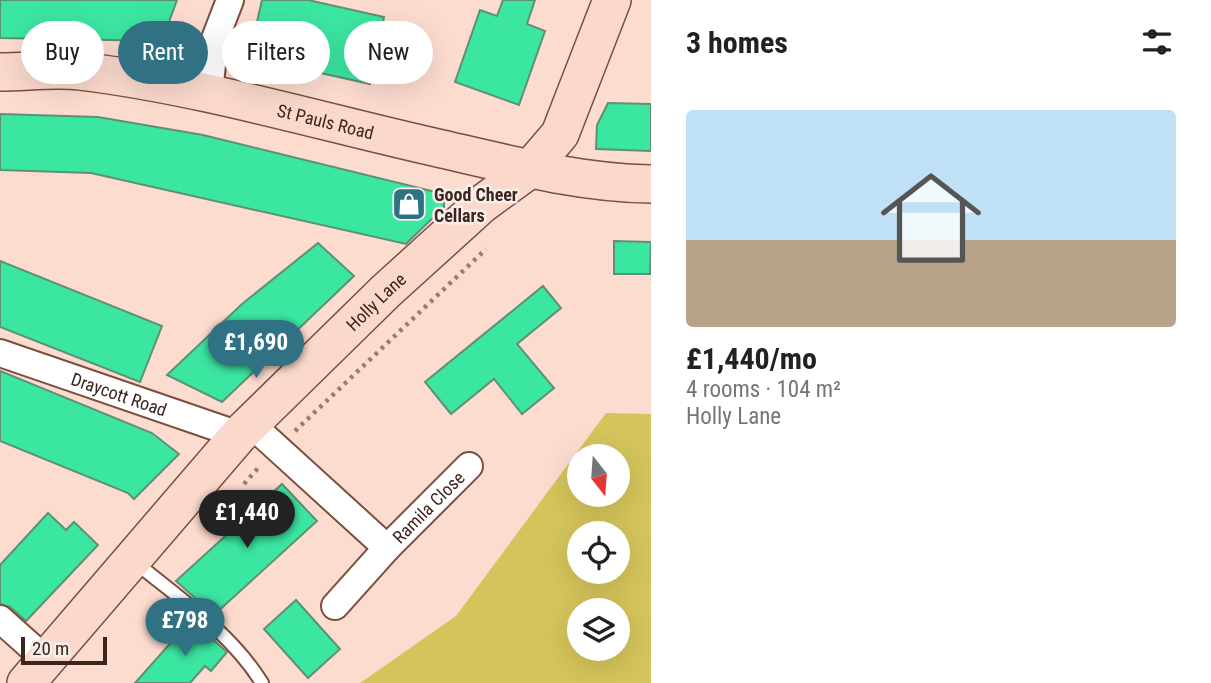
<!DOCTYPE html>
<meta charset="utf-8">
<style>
body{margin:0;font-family:"Roboto Condensed",sans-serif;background:#f2f2f2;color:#202124;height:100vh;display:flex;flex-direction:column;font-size:26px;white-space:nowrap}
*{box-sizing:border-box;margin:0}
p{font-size:23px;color:#757577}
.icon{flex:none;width:38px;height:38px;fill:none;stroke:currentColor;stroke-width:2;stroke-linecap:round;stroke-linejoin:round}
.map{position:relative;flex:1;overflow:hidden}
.sheet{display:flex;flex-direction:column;background:#fff;width:560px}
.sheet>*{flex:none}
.top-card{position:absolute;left:21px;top:21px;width:525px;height:63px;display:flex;gap:14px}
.needle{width:46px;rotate:163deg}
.tools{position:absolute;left:567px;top:444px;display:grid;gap:14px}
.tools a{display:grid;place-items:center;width:63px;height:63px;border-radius:50%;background:#fff;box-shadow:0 7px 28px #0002;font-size:35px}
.scale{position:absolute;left:21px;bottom:18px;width:86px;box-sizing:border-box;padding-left:7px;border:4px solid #3b261f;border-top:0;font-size:19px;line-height:24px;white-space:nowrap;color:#3b261f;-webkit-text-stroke:5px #f9eeea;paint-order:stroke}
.price{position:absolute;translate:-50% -60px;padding:0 16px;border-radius:24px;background:#307184;color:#fff;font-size:23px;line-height:46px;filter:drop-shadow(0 2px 4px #0008)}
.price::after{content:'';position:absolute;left:50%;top:42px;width:21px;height:16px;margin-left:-10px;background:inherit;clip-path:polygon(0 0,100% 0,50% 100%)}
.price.active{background:#222;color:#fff}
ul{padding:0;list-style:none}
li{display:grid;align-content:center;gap:14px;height:371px;padding:0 35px}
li+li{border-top:2px solid #e0e0e0}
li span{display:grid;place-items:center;height:217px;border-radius:7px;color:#555}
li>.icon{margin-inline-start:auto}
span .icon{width:126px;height:126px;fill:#fffc;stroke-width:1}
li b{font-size:30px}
h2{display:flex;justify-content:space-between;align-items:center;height:84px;padding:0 35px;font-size:30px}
.chip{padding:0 24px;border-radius:32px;background:#fff;box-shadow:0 7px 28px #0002;font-size:24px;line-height:63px}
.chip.active{background:#307184;color:#fff}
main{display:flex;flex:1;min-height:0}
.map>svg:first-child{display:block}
</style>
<main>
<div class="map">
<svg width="651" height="683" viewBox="0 0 651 683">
<rect width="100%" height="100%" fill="#fddcd0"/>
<!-- green -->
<path fill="#d4c45b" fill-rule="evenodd" d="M606,413L651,414V683H360L456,616ZM579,457H618V495H579ZM579,534H618V572H579ZM579,611H618V649H579Z"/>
<!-- building -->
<g fill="#3be6a1" stroke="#5e9076" stroke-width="2">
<polygon points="0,0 177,0 162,41 0,38"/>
<polygon points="262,0 308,0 384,17 370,84 249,57"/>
<polygon points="503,0 535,0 527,24 545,31 519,105 455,82 480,10 497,16"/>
<polygon points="608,103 651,104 651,151 596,149 597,125"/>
<polygon points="0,114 98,117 203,135 444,194 444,207 406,244 91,173 0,170"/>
<polygon points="614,241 651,242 650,274 614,274"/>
<polygon points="318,243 354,276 222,402 167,375 242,304"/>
<polygon points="0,261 162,326 140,382 0,327"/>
<polygon points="543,286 561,308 517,344 554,388 522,414 494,379 451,414 425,382"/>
<polygon points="0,371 152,433 179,454 134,499 128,493 0,441"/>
<polygon points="282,484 317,521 214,615 176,581"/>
<polygon points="48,513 66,530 74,522 98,545 26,621 10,607 0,604 0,565"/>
<polygon points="296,600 340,649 308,678 264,629"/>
<polygon points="191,620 227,652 211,671 205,666 190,683 135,683"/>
</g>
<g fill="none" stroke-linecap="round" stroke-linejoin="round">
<!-- lane casing -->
<g stroke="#7c4e3e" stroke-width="16">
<path id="lane" d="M135,562C180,599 231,633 262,683"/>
</g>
<!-- street casing -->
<g stroke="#7c4e3e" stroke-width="30">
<g id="street">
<polyline points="209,91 215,39 230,0"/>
<path id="s1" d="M0,353L239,435"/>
<polyline points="252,425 387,548"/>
<path id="s2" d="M335,606L387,548L469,466"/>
<polyline points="0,619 46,660"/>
</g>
</g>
<!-- secondary casing -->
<g stroke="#7c4e3e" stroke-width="40">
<g id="secondary">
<path id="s3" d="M0,72C26,72 54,68 80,71C203,86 321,122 442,149C511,165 581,183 651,184"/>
<path id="s4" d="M26,683L239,435L386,291L482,204L530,169L560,134L612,0"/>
</g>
</g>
<!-- path -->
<g stroke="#987d74" stroke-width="4.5" stroke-dasharray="3.5 5" stroke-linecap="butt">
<polyline points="295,431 486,249"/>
<polyline points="244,484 259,467"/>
</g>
<!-- lane -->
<use href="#lane" stroke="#fff" stroke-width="12"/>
<!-- street -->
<use href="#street" stroke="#fff" stroke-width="26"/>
<!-- secondary -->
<use href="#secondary" stroke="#fad9cc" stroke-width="37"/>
</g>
<!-- icons -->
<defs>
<g id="shop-square" transform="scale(1.75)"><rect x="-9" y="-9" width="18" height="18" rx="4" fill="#307184" stroke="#f9eeea"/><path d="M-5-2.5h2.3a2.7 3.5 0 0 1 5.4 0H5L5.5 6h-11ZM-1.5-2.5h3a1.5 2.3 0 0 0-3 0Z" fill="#fff"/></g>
</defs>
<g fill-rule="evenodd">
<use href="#shop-square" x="409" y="204"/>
</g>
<g text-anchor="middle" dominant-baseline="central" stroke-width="5" stroke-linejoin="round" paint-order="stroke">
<!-- street labels -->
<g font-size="18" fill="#3b261f" stroke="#f9eeea">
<text stroke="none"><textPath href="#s3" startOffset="331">St Pauls Road</textPath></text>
<text stroke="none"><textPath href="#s4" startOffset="518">Holly Lane</textPath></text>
<text stroke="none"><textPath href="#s1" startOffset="126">Draycott Road</textPath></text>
<text stroke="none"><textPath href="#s2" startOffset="136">Ramila Close</textPath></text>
</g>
<!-- poi labels -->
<g font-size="18" font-weight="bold" fill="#3b261f" stroke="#f9eeea" text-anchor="start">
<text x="434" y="194">Good Cheer<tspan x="434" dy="21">Cellars</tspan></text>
</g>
</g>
</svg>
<div class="tools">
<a><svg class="needle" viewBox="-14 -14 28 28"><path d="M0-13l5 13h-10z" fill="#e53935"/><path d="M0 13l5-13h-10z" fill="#757577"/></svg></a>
<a><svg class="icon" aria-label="locate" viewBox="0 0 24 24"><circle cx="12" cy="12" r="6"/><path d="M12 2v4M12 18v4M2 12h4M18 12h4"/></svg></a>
<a><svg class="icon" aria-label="layers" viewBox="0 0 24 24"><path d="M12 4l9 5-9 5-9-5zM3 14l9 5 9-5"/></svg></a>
</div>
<div class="scale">20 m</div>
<b class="price" style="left:256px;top:380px">£1,690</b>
<b class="price active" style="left:247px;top:550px">£1,440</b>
<b class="price" style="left:185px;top:658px">£798</b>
<div class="top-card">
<a class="chip">Buy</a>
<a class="chip active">Rent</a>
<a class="chip">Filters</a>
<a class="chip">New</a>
</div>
</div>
<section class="sheet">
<h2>3 homes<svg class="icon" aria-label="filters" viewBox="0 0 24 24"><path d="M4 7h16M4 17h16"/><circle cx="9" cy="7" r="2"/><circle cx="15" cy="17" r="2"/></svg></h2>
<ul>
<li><span style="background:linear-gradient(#bfe0f5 60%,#b9a48a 0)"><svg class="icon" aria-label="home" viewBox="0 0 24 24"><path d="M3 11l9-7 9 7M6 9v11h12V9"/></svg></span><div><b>£1,440/mo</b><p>4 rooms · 104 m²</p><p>Holly Lane</p></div></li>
</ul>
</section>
</main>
